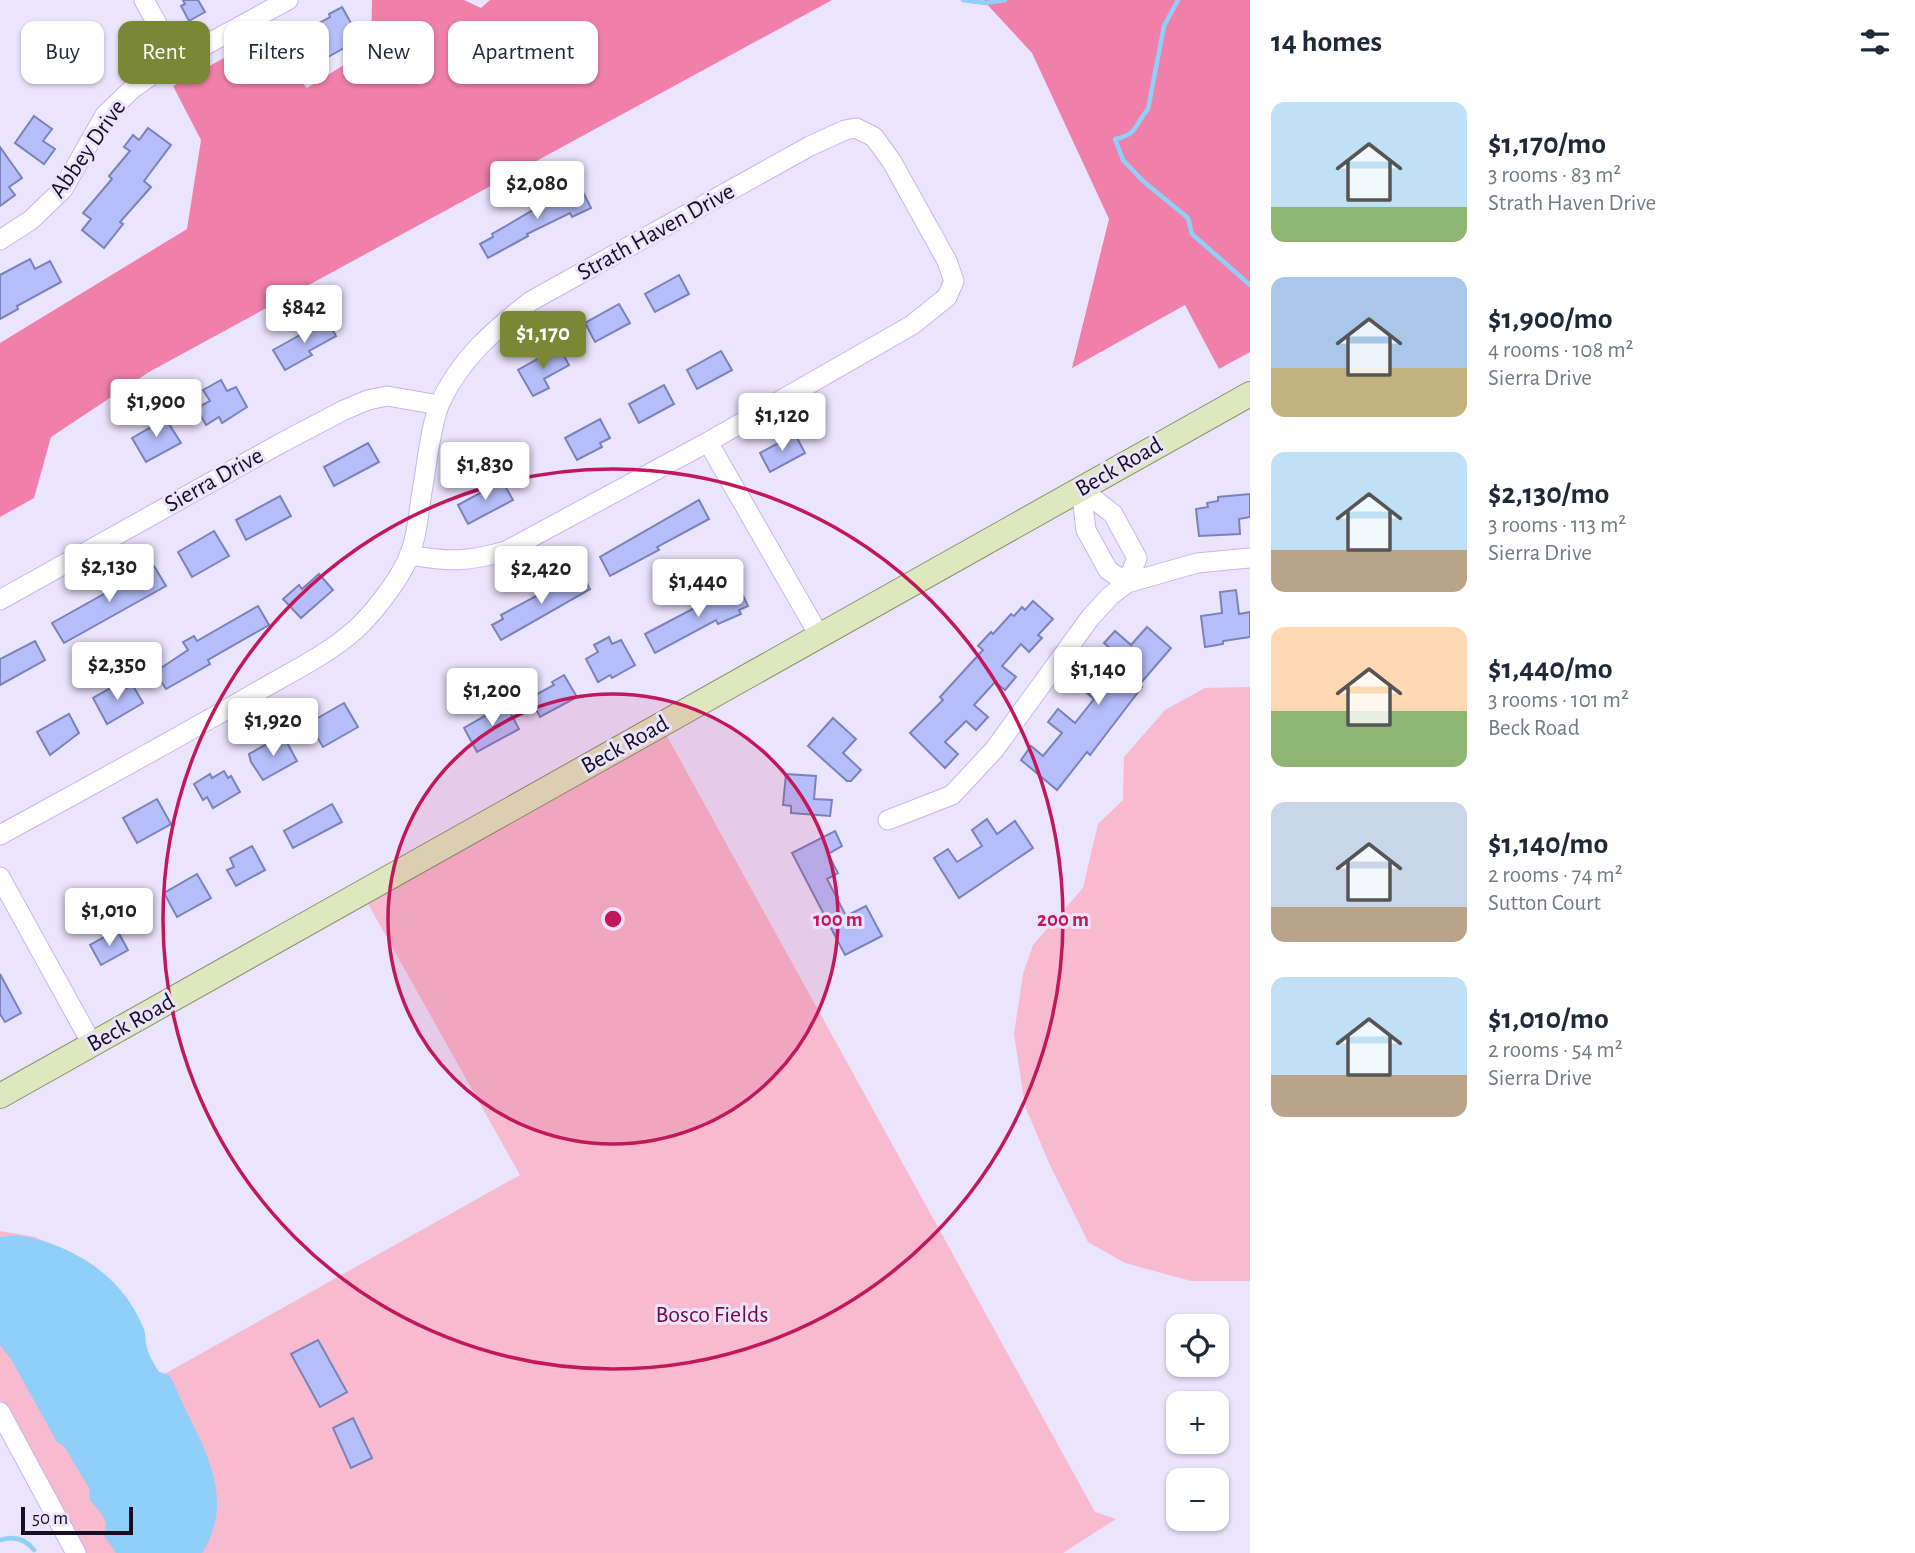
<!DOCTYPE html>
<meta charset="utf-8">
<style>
body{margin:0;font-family:"Alegreya Sans",sans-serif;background:#f2f2f3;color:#1f2937;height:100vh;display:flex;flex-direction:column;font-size:26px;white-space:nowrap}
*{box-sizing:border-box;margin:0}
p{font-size:23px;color:#747a83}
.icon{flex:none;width:38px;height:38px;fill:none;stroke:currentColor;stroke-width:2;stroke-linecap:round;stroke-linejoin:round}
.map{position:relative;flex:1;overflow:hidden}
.details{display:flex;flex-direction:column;background:#fff;width:665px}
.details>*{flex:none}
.top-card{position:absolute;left:21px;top:21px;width:665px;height:63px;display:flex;gap:14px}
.fabs{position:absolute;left:1166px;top:1314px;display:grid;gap:14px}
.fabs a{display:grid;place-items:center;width:63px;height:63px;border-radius:14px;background:#fff;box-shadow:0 2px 5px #0004;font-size:35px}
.scale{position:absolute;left:21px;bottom:18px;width:112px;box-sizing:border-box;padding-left:7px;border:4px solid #160f23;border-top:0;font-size:19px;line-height:24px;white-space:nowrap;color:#160f23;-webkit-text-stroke:5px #eae4fc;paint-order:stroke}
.price{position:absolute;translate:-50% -60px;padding:0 16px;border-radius:7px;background:#fff;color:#222;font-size:23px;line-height:46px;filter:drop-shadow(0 2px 4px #0008)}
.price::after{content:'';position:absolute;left:50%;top:42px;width:21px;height:16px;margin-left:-10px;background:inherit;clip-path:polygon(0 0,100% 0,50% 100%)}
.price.current{background:#7a8735;color:#fff}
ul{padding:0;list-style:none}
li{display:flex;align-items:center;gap:21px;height:175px;padding:0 21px}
li span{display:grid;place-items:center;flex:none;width:196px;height:140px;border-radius:14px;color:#555}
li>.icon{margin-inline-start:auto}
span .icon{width:84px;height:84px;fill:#fffc;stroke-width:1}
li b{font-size:30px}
h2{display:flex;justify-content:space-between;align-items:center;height:84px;padding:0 21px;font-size:30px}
.chip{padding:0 24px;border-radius:14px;background:#fff;box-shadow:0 2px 5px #0004;font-size:24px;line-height:63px}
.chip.current{background:#7a8735;color:#fff}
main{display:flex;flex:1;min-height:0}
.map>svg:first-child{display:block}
</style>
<main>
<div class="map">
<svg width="1250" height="1553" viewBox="0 0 1250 1553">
<rect width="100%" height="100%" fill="#eae4fc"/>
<!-- green -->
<g fill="#f7bace">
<polygon points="1250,687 1250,1281 1191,1281 1125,1263 1088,1242 1049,1163 1025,1106 1014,1034 1023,974 1033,945 1083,888 1098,824 1123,800 1124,757 1165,710 1205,688"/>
<polygon points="662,727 1095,1512 1116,1519 1063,1553 83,1553 0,1400 0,1231 35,1237 67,1251 161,1376 520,1175 363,895"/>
</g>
<!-- forest -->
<g fill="#f080aa">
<polygon points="372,0 464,0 481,8 490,0 832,0 149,372 51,437 34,498 0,517 0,343 187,229 201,140 173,86 264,36 307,88 371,48"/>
<polygon points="983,0 1250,0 1250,352 1219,369 1185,305 1072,368 1109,219 1032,53"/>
</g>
<!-- water -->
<path fill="#8fcff8" d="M16,1235C70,1243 121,1274 143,1327C146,1333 145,1341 147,1348C149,1356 155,1365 159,1372L169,1375L174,1384C197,1440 240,1493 202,1553H116L104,1535L106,1523L101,1513L90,1500L89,1488L64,1446L57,1442L11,1359L0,1345V1237Z"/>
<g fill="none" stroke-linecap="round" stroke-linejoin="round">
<!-- stream -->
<g stroke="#8fcff8" stroke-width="4.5">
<polyline points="963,0 986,3 1005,0"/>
<path d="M1178,0L1164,26L1148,109C1134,125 1139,134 1115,139L1123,160L1143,181L1188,218L1192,234L1250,285"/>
<path d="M0,1540C13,1536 25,1538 34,1550"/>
</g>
</g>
<!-- building -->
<g fill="#b5bef9" stroke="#7b82b9" stroke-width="2">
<polygon points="183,0 198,0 205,12 189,21 181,6 185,4"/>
<polygon points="342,7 360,39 328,57 312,27 330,17 329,14"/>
<polygon points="34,116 52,129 43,141 55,149 44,164 15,143"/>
<polygon points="148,128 171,145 144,181 151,187 120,222 123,224 104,248 82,230 91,219 83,213 112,179 109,176 130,151 124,147 133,135 139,140"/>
<polygon points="0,147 22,178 9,187 15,195 0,206"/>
<polygon points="580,186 591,208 572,217 570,213 527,234 528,236 488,258 480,244 493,237 492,234 535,209"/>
<polygon points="30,259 35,269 50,261 61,282 17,306 18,309 0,319 0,275"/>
<polygon points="679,275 689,294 655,312 645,294"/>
<polygon points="619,304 630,323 595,342 585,323"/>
<polygon points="327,320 336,336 309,351 312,355 285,370 273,350"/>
<polygon points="559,347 569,365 544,379 549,388 533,396 518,370"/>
<polygon points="721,351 732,370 697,389 687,370"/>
<polygon points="221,380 227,391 236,387 247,407 222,423 219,417 206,425 197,408 210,401 203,390"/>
<polygon points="664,385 674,404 639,423 629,404"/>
<polygon points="162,413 181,443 146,462 132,438 151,427 148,421"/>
<polygon points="600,419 610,438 600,443 602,447 577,460 565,438"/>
<polygon points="795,434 805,453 770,472 760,453"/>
<polygon points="368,443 379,462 334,486 324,467"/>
<polygon points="502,481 513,500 468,524 458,505"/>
<polygon points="1250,494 1250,517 1239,519 1240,534 1199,536 1196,509 1208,507 1207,503 1218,501 1218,497"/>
<polygon points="280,496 291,516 246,540 236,520"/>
<polygon points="699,500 709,519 657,547 659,550 610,576 600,557"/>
<polygon points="214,531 229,556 192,577 178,552"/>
<polygon points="154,566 166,586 64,643 52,623"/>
<polygon points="581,572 590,589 501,640 492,625 503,619 501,615"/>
<polygon points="319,574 333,590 301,618 283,599 299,585 302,589"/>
<polygon points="738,585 748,606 739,610 741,614 718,624 716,620 655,653 645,634"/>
<polygon points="1236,590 1239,614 1250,612 1250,637 1223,641 1223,644 1205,647 1201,616 1222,613 1220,592"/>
<polygon points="1033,601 1053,619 1038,635 1042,638 1029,652 1021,644 1002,666 1016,677 1005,690 995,682 974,705 988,717 976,730 966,721 945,742 958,754 945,768 910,733 943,700 940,697 983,650 978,646 991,632 993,634 1011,614 1014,616 1022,607 1025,610"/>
<polygon points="258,606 269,625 208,660 210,664 166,689 155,672 188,650 183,642 194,636 197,641"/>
<polygon points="1147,627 1171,648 1139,685 1142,687 1090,755 1087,752 1057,790 1021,760 1031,746 1043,756 1062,733 1048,722 1058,709 1075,723 1094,699 1075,683 1086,670 1103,685 1124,660 1104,643 1115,631 1131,645"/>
<polygon points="609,637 612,644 621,640 635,665 612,678 610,675 598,682 586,659 598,652 594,645"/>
<polygon points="35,641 45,660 0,685 0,659"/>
<polygon points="564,675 577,697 540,717 530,698 554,685 552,682"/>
<polygon points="123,681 127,688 132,684 143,703 107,724 93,698"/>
<polygon points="344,703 358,727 323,747 309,723"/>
<polygon points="506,704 519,729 477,752 464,728"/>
<polygon points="69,714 79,733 50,755 37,732"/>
<polygon points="833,718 856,739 843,753 861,770 851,781 847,781 808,746"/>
<polygon points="283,735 297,761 263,780 251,762 249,754"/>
<polygon points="224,771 228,778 231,776 240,792 213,808 207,797 203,800 194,784 210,774 212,778"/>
<polygon points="786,774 816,776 814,799 832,800 830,816 791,813 791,806 783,805"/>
<polygon points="157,799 171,824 137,843 123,818"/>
<polygon points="332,804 342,822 293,848 284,831"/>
<polygon points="987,819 997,834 1015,821 1033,848 959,898 934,858 948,849 957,862 982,846 972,830"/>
<polygon points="835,831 842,846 828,854 838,873 827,879 846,916 866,906 882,936 845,955 792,853"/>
<polygon points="252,846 265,870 236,886 227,870 234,867 230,858"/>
<polygon points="197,874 211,898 177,917 164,893"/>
<polygon points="117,930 128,950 101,965 90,945"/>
<polygon points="0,974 21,1013 5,1022 0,1014"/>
<polygon points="318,1340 347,1392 320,1407 291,1354"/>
<polygon points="353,1418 372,1458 351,1468 333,1428"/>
</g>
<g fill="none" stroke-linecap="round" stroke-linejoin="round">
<!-- minor casing -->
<g stroke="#c6b5f0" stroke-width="21">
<g id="minor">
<polyline points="144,0 177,60"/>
<polyline points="0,240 31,220 63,189 105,115 132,89 156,72 288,0"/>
<polyline points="708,442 819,635"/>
<polygon points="1081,489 1113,514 1137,558 1127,583 1108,570 1086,530"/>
<polyline points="0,600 283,442 344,410 368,400 387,396 439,405"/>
<polyline points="888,820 952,795 994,750 1090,618 1110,596 1127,583 1197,563 1250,558"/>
<path d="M0,835C86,788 171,742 255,693C289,673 325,656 354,631C371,616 396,584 406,563C418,539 418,512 423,486C427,462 431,424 440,403C460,359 494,330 531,301L810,146L845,130L856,128L874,137L892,162L947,261L954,281L947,297L912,325L708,442L506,551C467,562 449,562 409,555"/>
<polyline points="0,877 92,1044"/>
<polyline points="0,1412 76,1553"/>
</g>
</g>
<!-- major casing -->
<g stroke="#8a916b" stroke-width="26">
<polyline id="major" points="0,1096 1250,394"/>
</g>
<!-- minor -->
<use href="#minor" stroke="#fff" stroke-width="19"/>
<!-- major -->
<use href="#major" stroke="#dfe7be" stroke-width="24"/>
</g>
<!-- distance rings -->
<circle cx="613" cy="919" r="225" fill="#c2185b" fill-opacity=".12"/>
<g fill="none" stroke="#c2185b" stroke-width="3.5">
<circle cx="613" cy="919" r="225"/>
<circle cx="613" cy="919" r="450"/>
</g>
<g text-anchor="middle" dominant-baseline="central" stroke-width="6" stroke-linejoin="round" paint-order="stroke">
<!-- street labels -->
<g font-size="24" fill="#160f23" stroke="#eae4fc">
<text transform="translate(88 149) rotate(-55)">Abbey Drive</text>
<text transform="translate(656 232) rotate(-29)">Strath Haven Drive</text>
<text transform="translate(1119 467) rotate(-30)">Beck Road</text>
<text transform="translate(214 480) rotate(-29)">Sierra Drive</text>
<text transform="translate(625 745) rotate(-29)">Beck Road</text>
<text transform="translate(131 1023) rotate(-29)">Beck Road</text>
</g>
<!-- park labels -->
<g font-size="24" fill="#71093e" stroke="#eae4fc">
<text x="712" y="1315">Bosco Fields</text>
</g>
</g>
<circle cx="613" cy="919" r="10" fill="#c2185b" stroke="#eae4fc" stroke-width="3.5"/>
<g font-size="21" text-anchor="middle" font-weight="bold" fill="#c2185b" stroke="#eae4fc" stroke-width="6" stroke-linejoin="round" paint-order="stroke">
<text x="838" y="926">100 m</text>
<text x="1063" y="926">200 m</text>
</g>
</svg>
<div class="fabs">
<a><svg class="icon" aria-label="locate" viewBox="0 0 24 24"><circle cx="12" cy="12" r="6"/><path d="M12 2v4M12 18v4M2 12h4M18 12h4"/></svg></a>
<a>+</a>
<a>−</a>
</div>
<div class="scale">50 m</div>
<b class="price" style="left:537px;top:221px">$2,080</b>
<b class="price" style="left:304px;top:345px">$842</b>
<b class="price current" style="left:543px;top:371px">$1,170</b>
<b class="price" style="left:156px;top:439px">$1,900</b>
<b class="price" style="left:782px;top:453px">$1,120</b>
<b class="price" style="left:485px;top:502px">$1,830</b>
<b class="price" style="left:109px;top:604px">$2,130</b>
<b class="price" style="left:541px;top:606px">$2,420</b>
<b class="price" style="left:698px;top:619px">$1,440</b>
<b class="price" style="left:117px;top:702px">$2,350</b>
<b class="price" style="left:1098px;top:707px">$1,140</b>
<b class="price" style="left:492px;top:728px">$1,200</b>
<b class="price" style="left:273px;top:758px">$1,920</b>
<b class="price" style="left:109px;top:948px">$1,010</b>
<div class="top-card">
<a class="chip">Buy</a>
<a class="chip current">Rent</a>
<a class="chip">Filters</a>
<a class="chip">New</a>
<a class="chip">Apartment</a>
</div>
</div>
<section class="details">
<h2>14 homes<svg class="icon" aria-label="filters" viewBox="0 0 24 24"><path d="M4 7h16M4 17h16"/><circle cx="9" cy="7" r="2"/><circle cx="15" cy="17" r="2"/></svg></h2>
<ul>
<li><span style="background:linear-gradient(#bfe0f5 75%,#8fb573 0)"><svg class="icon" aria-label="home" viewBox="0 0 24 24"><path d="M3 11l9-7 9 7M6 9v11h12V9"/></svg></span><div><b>$1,170/mo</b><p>3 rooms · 83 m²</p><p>Strath Haven Drive</p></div></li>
<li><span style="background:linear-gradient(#a9c7e8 65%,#c2b280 0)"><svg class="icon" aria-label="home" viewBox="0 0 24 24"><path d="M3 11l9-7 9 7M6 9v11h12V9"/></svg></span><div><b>$1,900/mo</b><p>4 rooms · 108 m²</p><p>Sierra Drive</p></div></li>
<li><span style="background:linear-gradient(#bfe0f5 70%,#b9a48a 0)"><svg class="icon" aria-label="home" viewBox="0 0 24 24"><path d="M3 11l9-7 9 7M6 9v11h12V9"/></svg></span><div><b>$2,130/mo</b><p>3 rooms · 113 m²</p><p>Sierra Drive</p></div></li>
<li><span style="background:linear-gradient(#ffd9b3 60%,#8fb573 0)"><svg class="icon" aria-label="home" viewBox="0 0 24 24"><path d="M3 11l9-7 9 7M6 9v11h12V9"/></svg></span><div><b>$1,440/mo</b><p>3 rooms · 101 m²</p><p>Beck Road</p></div></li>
<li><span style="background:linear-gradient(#c9d6e8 75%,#b9a48a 0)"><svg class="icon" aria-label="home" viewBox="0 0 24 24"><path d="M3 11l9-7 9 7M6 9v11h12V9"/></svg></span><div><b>$1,140/mo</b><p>2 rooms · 74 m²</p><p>Sutton Court</p></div></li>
<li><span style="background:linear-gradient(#bfe0f5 70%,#b9a48a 0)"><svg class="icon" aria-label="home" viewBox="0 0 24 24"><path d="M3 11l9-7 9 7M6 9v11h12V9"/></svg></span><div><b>$1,010/mo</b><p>2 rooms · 54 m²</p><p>Sierra Drive</p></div></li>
</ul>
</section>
</main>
